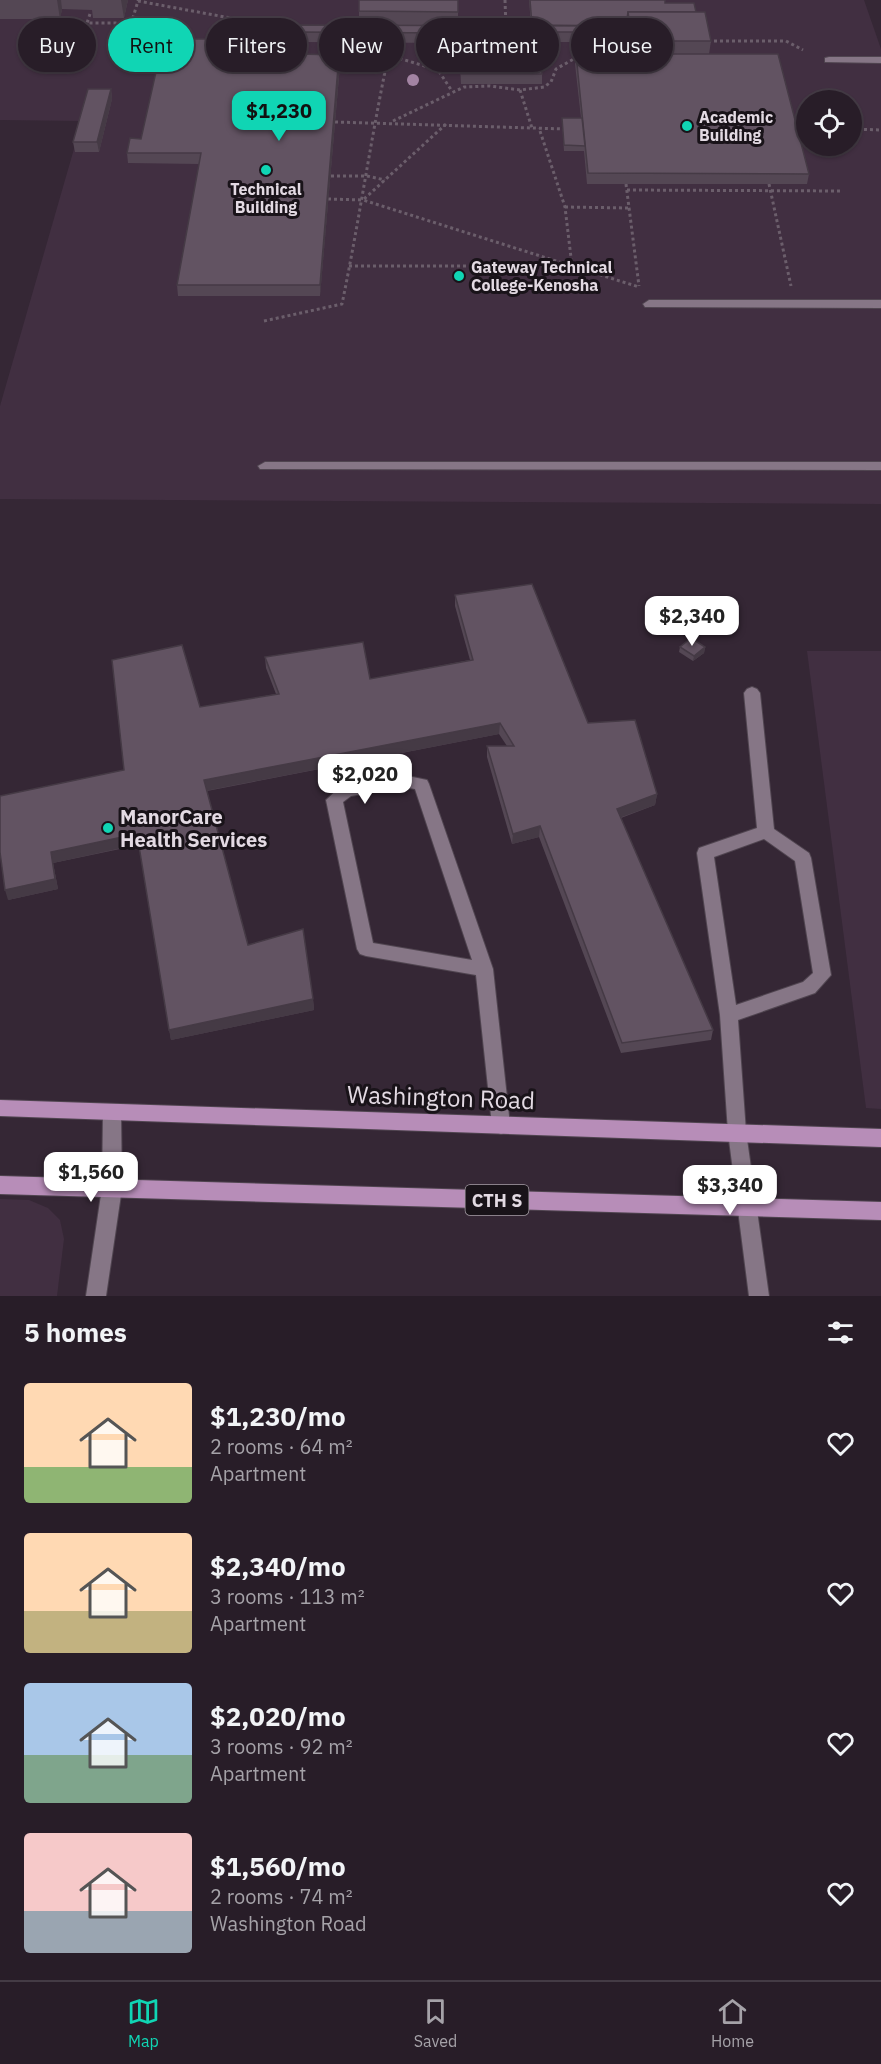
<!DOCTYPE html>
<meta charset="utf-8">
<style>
body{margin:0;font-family:"IBM Plex Sans",sans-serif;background:#342a34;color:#f1f3f6;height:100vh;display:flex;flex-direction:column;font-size:22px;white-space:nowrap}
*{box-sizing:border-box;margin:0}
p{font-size:20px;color:#a5a2a8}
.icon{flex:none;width:33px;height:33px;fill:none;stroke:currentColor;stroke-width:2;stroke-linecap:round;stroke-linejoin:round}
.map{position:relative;height:1296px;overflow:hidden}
.sheet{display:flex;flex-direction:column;background:#281d28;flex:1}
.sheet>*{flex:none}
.banner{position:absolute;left:18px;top:18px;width:846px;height:54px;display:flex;gap:12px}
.buttons{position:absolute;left:796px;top:90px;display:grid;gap:12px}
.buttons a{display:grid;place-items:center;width:66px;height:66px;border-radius:50%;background:#281d28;box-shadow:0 2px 4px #0004,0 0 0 2px #443b45;font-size:30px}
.price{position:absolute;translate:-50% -51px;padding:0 14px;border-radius:12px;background:#fff;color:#222;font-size:20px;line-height:39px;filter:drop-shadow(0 2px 3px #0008)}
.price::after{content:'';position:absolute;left:50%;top:36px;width:18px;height:14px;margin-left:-9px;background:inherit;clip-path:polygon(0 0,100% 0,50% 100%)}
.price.active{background:#10d5b4;color:#111}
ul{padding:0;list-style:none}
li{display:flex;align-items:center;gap:18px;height:150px;padding:0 24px}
li span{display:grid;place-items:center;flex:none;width:168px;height:120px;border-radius:6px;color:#555}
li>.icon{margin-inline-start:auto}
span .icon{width:72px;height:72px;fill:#fffc;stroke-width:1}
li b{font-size:26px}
h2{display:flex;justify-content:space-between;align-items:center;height:72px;padding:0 24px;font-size:26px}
.pill{padding:0 21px;border-radius:27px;background:#281d28;box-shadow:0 2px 4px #0004,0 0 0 2px #443b45;font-size:21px;line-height:54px}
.pill.active{background:#10d5b4;color:#111}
.menu{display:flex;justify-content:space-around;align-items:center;height:84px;border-top:2px solid #443b45;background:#281d28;font-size:16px;color:#a5a2a8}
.menu a{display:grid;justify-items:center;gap:3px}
.menu .active{color:#10d5b4}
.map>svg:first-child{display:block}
</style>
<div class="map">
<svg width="881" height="1296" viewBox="0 0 881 1296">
<rect width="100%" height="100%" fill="#352735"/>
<!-- built -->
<g fill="#412f41" fill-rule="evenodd">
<path d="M0,0H864L881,49V504L0,499V406L82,121L0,120ZM807,100H852V146H807Z"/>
<polygon points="807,651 881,651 881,1109 866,1108"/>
<polygon points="0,1199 29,1200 48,1208 60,1220 64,1239 57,1296 0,1296"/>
</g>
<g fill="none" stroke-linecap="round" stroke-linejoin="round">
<!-- minor casing -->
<g stroke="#504550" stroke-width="2">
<g id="minor">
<polygon points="829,57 881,57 881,63 825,62 825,58"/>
<polygon points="649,300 881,300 881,308 645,307 643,304"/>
<polygon points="265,462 881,462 881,470 260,469 258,466"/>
<path d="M752,687L757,689L760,693L774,829L809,853L811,858L831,975L815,993L738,1020L746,1132L769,1296H749L728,1132L720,1015L697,853L699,848L757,828L744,693L747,689ZM764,839L795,861L813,973L803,982L736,1005L714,857Z"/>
<path d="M403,775L427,780L429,784L493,969L510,1125L508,1131L501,1134L494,1131L492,1125L476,975L366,956L360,954L357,949L326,800L341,786ZM403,787L415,789L472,960L373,943L343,802L351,796Z"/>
<polygon points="112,1104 119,1106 121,1112 122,1188 106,1296 86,1296 102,1188 103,1112 105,1106"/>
</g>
</g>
<!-- major casing -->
<g stroke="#504550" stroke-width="2">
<g id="major">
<polygon points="0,1100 881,1129 881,1147 0,1116"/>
<polygon points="0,1176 881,1202 881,1220 0,1194"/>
</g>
</g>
<!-- path -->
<g stroke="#6b5e6b" stroke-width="3" stroke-dasharray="3 3" stroke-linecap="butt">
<polyline points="505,0 506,28"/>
<polyline points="90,14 87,23 131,23"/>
<polyline points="506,20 531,20"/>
<polyline points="708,41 786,41 803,50"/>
<polyline points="166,46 124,47 138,1 285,28"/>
<polyline points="215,46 226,48 231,58"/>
<polyline points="388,55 438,70 452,91"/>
<polyline points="589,55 601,51 603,42"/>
<polyline points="438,70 454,64"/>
<polyline points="520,90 532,128"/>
<polyline points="393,121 464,87 490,86 520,90 544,87 551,82 556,69 579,56"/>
<polyline points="335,122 565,129"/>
<polyline points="446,124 363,200 572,266 565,207 539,128"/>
<polyline points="852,129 881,130"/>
<polyline points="796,136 807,136"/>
<polyline points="331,176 367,176 385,180"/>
<polyline points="626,184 639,286"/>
<polyline points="769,184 791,286"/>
<polyline points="627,190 843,191"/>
<polyline points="328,199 363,200"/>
<polyline points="565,207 629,208"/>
<polyline points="349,266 572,266 639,287"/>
<path d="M264,321L342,304C360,217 372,130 391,43"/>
</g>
<!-- minor -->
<use href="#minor" fill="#867686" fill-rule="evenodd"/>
<!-- major -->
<use href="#major" fill="#b78db8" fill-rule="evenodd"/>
</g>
<!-- trees -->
<circle fill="#a384a3" cx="413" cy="80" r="6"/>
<!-- wall -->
<g fill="#544754">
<polygon points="0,0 128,0 124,18 93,18 92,10 62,9 60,19 0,19"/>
<polygon points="458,0 458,25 531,25 529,0 665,0 665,3 696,12 711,41 709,54 809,174 807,184 587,184 584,151 564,151 562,118 581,118 575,64 576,54 628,54 627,41 626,42 540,42 542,74 542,84 461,84 460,64 445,64 445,43 302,42 301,54 339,55 340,65 320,296 178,296 177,285 199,164 128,163 127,153 141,139 156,73 151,73 150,63 219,49 218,55 279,54 283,25 359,25 359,11"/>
<polygon points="111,89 112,99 99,152 75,152 73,142"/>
<polygon points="455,595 588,723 657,794 655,805 621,818 713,1030 711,1040 621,1053 539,837 512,844 487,757 487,746 507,746 499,734 207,791 248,945 313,999 314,1010 171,1040 139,845 53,863 58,889 8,900 124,770 200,707 276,694 266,668 265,657 370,679 470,660 455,606"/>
<polygon points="680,647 705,647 704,653 693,661 679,652"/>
</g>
<!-- shaded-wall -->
<g fill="#453a45">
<polygon points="57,0 61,0 62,9 60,19"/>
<polygon points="121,0 128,0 124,18"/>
<polygon points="302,32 302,42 300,64 299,54"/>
<polygon points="218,39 219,49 216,65 215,55"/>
<polygon points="339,55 340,65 320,296 320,285"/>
<polygon points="111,89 112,99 99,152 97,142"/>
<polygon points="705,647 704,653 693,661 694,656"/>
<polygon points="500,723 499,734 205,791 204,780"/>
<polygon points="657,794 655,805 616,819 617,809"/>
<polygon points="540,826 539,837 512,844 513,834"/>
<polygon points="137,834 140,844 53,863 58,889 8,900 5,890 51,852"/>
<polygon points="313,999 314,1010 171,1040 169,1030"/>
</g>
<!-- building -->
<g fill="#625362" stroke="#453a45" stroke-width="1.5">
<polygon points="359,0 458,0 458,12 359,11"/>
<polygon points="530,0 665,0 665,3 694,3 696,12 628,12 626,26 532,25"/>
<polygon points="628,12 705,12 711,41 632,41"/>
<polygon points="283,25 626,26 627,32 539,32 542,74 461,74 461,54 445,54 445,33 302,32 299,54 339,55 320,285 177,285 201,153 127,153 130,138 141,139 158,63 150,63 153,49 161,49 164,39 218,39 215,55 279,54"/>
<polygon points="576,54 778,54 809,174 588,173"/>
<polygon points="88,89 111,89 97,142 73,142"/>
<polygon points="562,118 582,118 585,146 564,145"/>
<polygon points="532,584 588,723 635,720 657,794 617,809 713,1030 622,1043 540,826 513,834 487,746 514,746 500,723 204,780 248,945 303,929 313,999 169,1030 137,834 51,852 55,879 5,890 0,852 0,796 124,770 112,660 182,645 200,707 279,694 265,657 363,642 370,679 473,660 455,595"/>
<polygon points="691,638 705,647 694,656 680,647"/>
</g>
<!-- markers -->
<g fill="#10d5b4" stroke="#191319" stroke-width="2">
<circle cx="687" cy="126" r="6"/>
<circle cx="266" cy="170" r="6"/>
<circle cx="459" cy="276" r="6"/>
<circle cx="108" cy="828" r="6"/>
</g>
<g text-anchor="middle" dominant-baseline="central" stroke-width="6" stroke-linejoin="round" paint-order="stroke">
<!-- far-poi labels -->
<g font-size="16" font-weight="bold" fill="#e3dae3" stroke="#191319" text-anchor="start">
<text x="699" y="117">Academic<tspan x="699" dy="18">Building</tspan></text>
<text x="266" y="189" text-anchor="middle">Technical<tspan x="266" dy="18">Building</tspan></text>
<text x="471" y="267">Gateway Technical<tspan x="471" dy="18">College-Kenosha</tspan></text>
</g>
<!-- shield labels -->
<rect fill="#191319" stroke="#a69ea6" stroke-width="1.5" x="465.5" y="1185" width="63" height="30" rx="4.5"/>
<g font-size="18" font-weight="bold" fill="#e3dae3">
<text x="497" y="1200">CTH S</text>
</g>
<!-- poi labels -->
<g font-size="20" font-weight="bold" fill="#e3dae3" stroke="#191319" text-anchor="start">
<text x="120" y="816">ManorCare<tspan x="120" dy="23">Health Services</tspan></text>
</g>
<!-- near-street labels -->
<g font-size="24" fill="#e3dae3" stroke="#191319">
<text transform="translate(441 1097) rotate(2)">Washington Road</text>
</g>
</g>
</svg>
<div class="buttons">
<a><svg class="icon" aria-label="locate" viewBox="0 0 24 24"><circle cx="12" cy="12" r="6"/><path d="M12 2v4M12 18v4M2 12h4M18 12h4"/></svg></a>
</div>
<b class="price active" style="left:279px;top:142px">$1,230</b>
<b class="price" style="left:692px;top:647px">$2,340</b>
<b class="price" style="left:365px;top:805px">$2,020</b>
<b class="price" style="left:91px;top:1203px">$1,560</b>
<b class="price" style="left:730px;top:1216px">$3,340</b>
<div class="banner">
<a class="pill">Buy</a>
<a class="pill active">Rent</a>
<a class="pill">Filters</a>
<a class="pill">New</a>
<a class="pill">Apartment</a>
<a class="pill">House</a>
</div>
</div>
<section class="sheet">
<h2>5 homes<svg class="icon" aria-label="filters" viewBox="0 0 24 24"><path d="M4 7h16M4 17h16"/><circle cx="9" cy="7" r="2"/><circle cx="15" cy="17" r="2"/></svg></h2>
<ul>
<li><span style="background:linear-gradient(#ffd9b3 70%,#8fb573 0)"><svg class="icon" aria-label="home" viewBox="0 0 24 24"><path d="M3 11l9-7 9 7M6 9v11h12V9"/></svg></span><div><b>$1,230/mo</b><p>2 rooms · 64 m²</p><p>Apartment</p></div><svg class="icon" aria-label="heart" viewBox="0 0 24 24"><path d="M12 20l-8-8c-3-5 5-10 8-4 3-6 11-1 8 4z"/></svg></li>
<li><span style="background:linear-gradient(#ffd9b3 65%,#c2b280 0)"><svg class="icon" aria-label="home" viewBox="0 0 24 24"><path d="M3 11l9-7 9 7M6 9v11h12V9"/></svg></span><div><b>$2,340/mo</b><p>3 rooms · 113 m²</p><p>Apartment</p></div><svg class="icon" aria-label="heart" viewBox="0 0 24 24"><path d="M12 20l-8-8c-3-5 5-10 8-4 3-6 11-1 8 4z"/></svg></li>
<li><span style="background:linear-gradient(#a9c7e8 60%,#7fa58c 0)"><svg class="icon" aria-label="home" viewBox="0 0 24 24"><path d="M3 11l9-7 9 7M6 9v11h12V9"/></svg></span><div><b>$2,020/mo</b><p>3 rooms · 92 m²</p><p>Apartment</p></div><svg class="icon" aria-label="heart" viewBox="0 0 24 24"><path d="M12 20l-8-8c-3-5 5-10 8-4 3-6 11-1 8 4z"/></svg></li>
<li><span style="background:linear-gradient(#f6c9c9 65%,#9aa5b1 0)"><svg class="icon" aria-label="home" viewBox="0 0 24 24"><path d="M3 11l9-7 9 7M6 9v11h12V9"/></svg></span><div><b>$1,560/mo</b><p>2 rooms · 74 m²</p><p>Washington Road</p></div><svg class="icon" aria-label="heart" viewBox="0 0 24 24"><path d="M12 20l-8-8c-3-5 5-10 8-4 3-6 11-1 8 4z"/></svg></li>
</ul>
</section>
<nav class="menu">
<a class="active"><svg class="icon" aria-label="map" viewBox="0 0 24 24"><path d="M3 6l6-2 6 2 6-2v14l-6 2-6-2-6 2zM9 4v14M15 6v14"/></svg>Map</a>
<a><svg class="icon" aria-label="saved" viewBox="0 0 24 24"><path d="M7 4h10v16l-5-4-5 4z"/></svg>Saved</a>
<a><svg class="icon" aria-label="home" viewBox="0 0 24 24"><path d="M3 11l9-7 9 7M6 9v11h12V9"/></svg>Home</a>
</nav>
